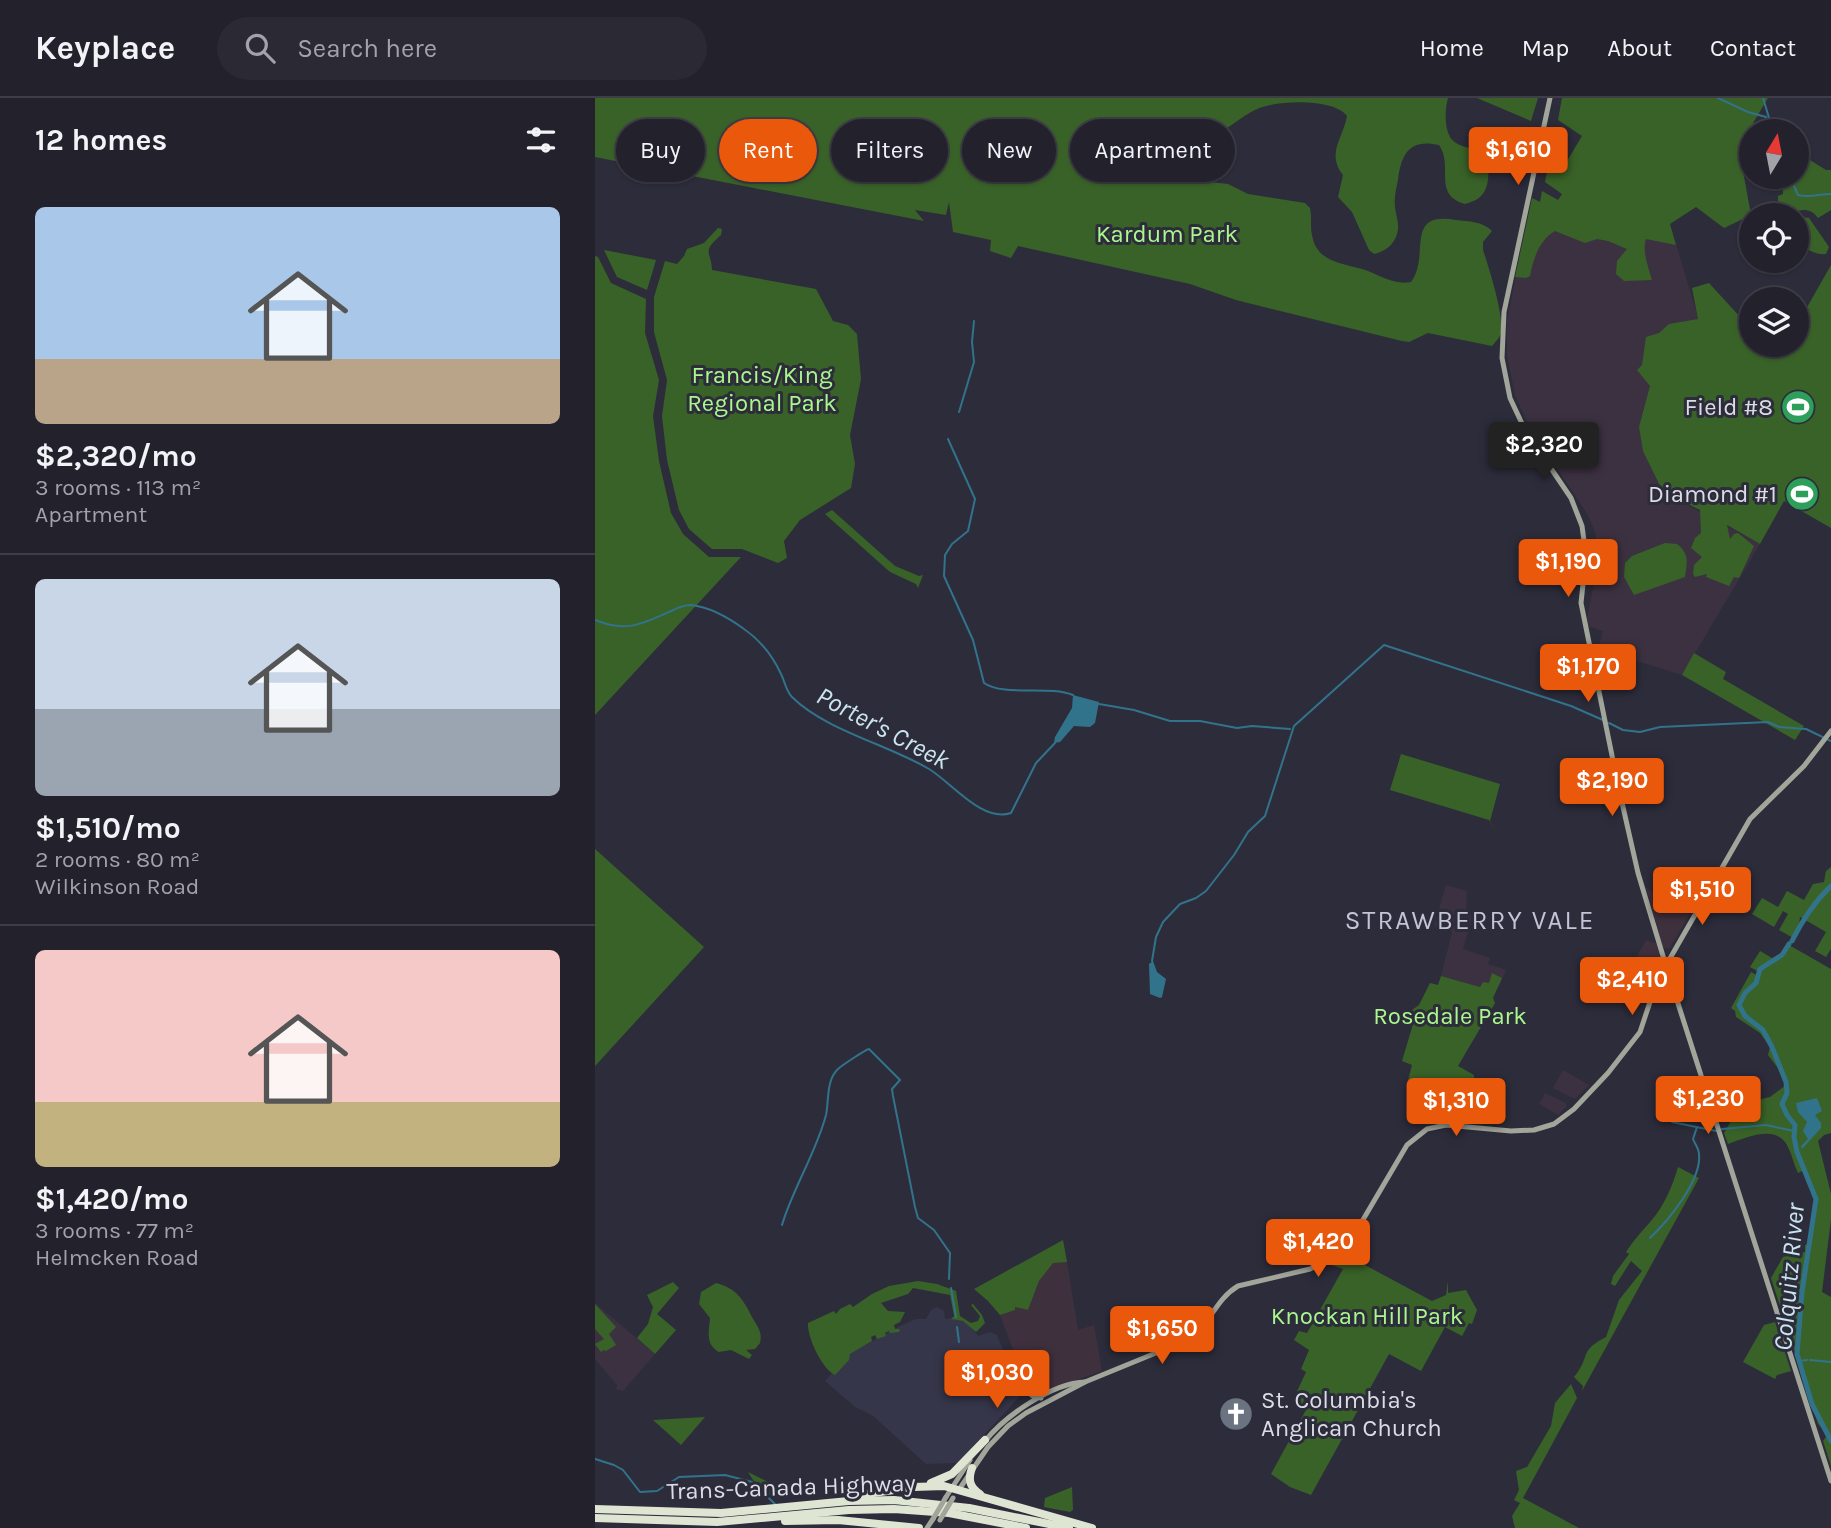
<!DOCTYPE html>
<meta charset="utf-8">
<style>
body{margin:0;font-family:Karla,sans-serif;background:#2a2934;color:#f1f3f6;height:100vh;display:flex;flex-direction:column;font-size:26px;white-space:nowrap}
*{box-sizing:border-box;margin:0}
p{font-size:23px;color:#a2a3a9}
.icon{flex:none;width:38px;height:38px;fill:none;stroke:currentColor;stroke-width:2;stroke-linecap:round;stroke-linejoin:round}
.map{position:relative;flex:1;overflow:hidden}
.drawer{display:flex;flex-direction:column;background:#22212c;width:595px}
.drawer>*{flex:none}
.guide{position:absolute;left:21px;top:21px;width:665px;height:63px;display:flex;gap:14px}
.needle{width:46px;rotate:10deg}
.buttons{position:absolute;left:1144px;top:21px;display:grid;gap:14px}
.buttons a{display:grid;place-items:center;width:70px;height:70px;border-radius:50%;background:#22212c;box-shadow:0 2px 5px #0004,0 0 0 2px #3f3e48;font-size:35px}
.price{position:absolute;translate:-50% -60px;padding:0 16px;border-radius:7px;background:#ea580c;color:#fff;font-size:23px;line-height:46px;filter:drop-shadow(0 2px 4px #0008)}
.price::after{content:'';position:absolute;left:50%;top:42px;width:21px;height:16px;margin-left:-10px;background:inherit;clip-path:polygon(0 0,100% 0,50% 100%)}
.price.selected{background:#222;color:#fff}
ul{padding:0;list-style:none}
li{display:grid;align-content:center;gap:14px;height:371px;padding:0 35px}
li+li{border-top:2px solid #3f3e48}
li span{display:grid;place-items:center;height:217px;border-radius:10px;color:#555}
li>.icon{margin-inline-start:auto}
span .icon{width:126px;height:126px;fill:#fffc;stroke-width:1}
li b{font-size:30px}
h2{display:flex;justify-content:space-between;align-items:center;height:84px;padding:0 35px;font-size:30px}
.pill{padding:0 24px;border-radius:32px;background:#22212c;box-shadow:0 2px 5px #0004,0 0 0 2px #3f3e48;font-size:24px;line-height:63px}
.pill.selected{background:#ea580c;color:#fff}
header{display:flex;align-items:center;gap:42px;box-sizing:border-box;height:98px;padding:0 35px;background:#22212c;border-bottom:2px solid #3f3e48}
header strong{font-size:33px}
nav{display:flex;gap:38px;margin-inline-start:auto;font-size:24px}
.search{width:490px;height:63px;background:#2a2934;display:flex;align-items:center;gap:18px;box-sizing:border-box;padding:0 24px;border-radius:38px;color:#a2a3a9;font-size:26px}
main{display:flex;flex:1;min-height:0}
.map>svg:first-child{display:block}
</style>
<header>
<strong>Keyplace</strong>
<div class="search"><svg class="icon" aria-label="search" viewBox="0 0 24 24"><circle cx="10" cy="10" r="6"/><path d="M15 15l6 6"/></svg>Search here</div>
<nav><a>Home</a><a>Map</a><a>About</a><a>Contact</a></nav>
</header>
<main>
<section class="drawer">
<h2>12 homes<svg class="icon" aria-label="filters" viewBox="0 0 24 24"><path d="M4 7h16M4 17h16"/><circle cx="9" cy="7" r="2"/><circle cx="15" cy="17" r="2"/></svg></h2>
<ul>
<li><span style="background:linear-gradient(#a9c7e8 70%,#b9a48a 0)"><svg class="icon" aria-label="home" viewBox="0 0 24 24"><path d="M3 11l9-7 9 7M6 9v11h12V9"/></svg></span><div><b>$2,320/mo</b><p>3 rooms · 113 m²</p><p>Apartment</p></div></li>
<li><span style="background:linear-gradient(#c9d6e8 60%,#9aa5b1 0)"><svg class="icon" aria-label="home" viewBox="0 0 24 24"><path d="M3 11l9-7 9 7M6 9v11h12V9"/></svg></span><div><b>$1,510/mo</b><p>2 rooms · 80 m²</p><p>Wilkinson Road</p></div></li>
<li><span style="background:linear-gradient(#f6c9c9 70%,#c2b280 0)"><svg class="icon" aria-label="home" viewBox="0 0 24 24"><path d="M3 11l9-7 9 7M6 9v11h12V9"/></svg></span><div><b>$1,420/mo</b><p>3 rooms · 77 m²</p><p>Helmcken Road</p></div></li>
</ul>
</section>
<div class="map">
<svg width="1236" height="1430" viewBox="0 0 1236 1430">
<rect width="100%" height="100%" fill="#2d2c3b"/>
<!-- commercial -->
<g fill="#3f303d">
<polygon points="1051,790 1095,816 1074,851 1068,849"/>
<polygon points="1051,842 1061,845 1067,863 1066,866 1054,865 1042,858"/>
<polygon points="458,1164 472,1164 483,1232 499,1227 507,1273 447,1294 441,1294 431,1286 405,1217 419,1212 419,1209 433,1212 444,1183"/>
</g>
<!-- built -->
<polygon fill="#36364a" points="342,1209 349,1213 350,1221 357,1220 372,1224 383,1238 395,1234 402,1237 426,1297 363,1365 331,1366 277,1317 260,1309 230,1283 254,1256 303,1229 321,1221 331,1221 336,1212"/>
<!-- education -->
<g fill="#3c3140">
<polygon points="947,93 963,102 967,97 1081,146 1105,226 1058,292 1068,394 1165,446 1087,577 1003,551 1008,533 993,528 992,521 1003,465 1000,434 993,417 933,327 920,297 912,258 912,222 937,100 945,104"/>
<polygon points="851,787 872,793 871,813 879,815 868,851 895,860 893,866 911,872 904,889 888,884 885,889 846,878 857,834 839,828"/>
<polygon points="968,972 994,987 980,1001 958,990"/>
<polygon points="950,995 971,1005 971,1009 963,1017 944,1006"/>
<polygon points="0,1205 60,1256 28,1293 21,1291 22,1287 0,1261"/>
</g>
<!-- green -->
<g fill="#396228" fill-rule="evenodd">
<path d="M0,0H853C850,11 849,28 855,39C862,51 880,48 888,57C896,67 895,91 885,99C881,103 875,104 870,106C837,96 859,69 844,47C814,40 806,57 803,82C801,91 799,100 800,109C801,118 805,127 802,136C799,147 789,154 779,156L774,152L757,114L743,99L748,77C731,55 748,41 752,18C739,0 682,2 662,11C645,19 627,35 611,45C598,45 596,36 587,28C580,23 572,20 564,19L559,23C555,42 536,65 561,78L633,86L653,96L710,105L715,110C717,119 715,128 717,137C722,167 752,165 773,173C788,179 800,187 816,184C836,157 808,113 861,122C873,123 889,124 897,133L888,144V152C894,170 909,217 906,234C905,240 901,243 897,248L833,235L814,244L807,243L641,202L595,186L423,148L416,160L395,153L396,142L358,134L354,104L351,117L320,112L329,123L0,59ZM298,25L331,36L337,54L286,45L287,34L291,27Z"/>
<polygon points="882,0 943,0 936,23"/>
<path d="M967,0H1173L1158,25L1170,33H1157V72L1148,73L1156,117L1129,130L1101,109L1075,126L1081,147L1051,141C1047,153 1053,168 1057,182L1029,183L1021,176L1022,163L1032,151L1013,143L1002,141L990,145L960,133C944,142 938,162 935,178L931,180L920,179L937,100L945,104L947,93L963,102L967,96L950,84L956,53L972,63L987,38L963,22Z"/>
<path d="M1202,54L1231,72H1236V112L1223,120C1214,107 1203,113 1191,116L1189,108L1183,103V98L1188,96V90L1198,83L1197,79H1202Z"/>
<path d="M1208,119L1214,120L1234,149L1231,156C1211,158 1190,136 1208,119Z"/>
<path d="M123,130L127,131L126,137C106,155 116,152 117,172L221,191L238,223L253,227L262,236L266,281L255,337L260,366L256,390L205,422L189,443L192,460L183,465L147,451H117L94,431L84,412L72,362L67,318L72,282L59,234V199L70,163L82,166L89,158L92,151L109,145Z"/>
<polygon points="9,152 61,162 52,192 22,179"/>
<polygon points="0,158 3,159 16,185 51,201 50,235 64,282 58,318 64,363 76,415 88,436 114,459 146,459 0,617"/>
<polygon points="1236,167 1236,430 1189,403 1165,446 1132,427 1135,441 1139,436 1143,435 1159,448 1144,480 1139,479 1134,488 1111,479 1112,476 1100,479 1098,476 1099,467 1107,459 1096,450 1100,440 1106,435 1105,412 1068,394 1048,353 1044,329 1055,288 1042,272 1047,267 1051,239 1064,235 1074,226 1103,221 1097,190 1114,185 1146,220 1157,222 1157,247 1179,247 1187,254 1191,247 1202,247 1202,227"/>
<polygon points="237,412 300,468 324,478 328,477 323,490 321,486 295,474 230,416"/>
<path d="M1070,445L1082,446C1095,456 1092,465 1090,479L1039,497L1029,479L1030,465L1037,458Z"/>
<polygon points="1099,555 1131,574 1128,581 1209,628 1200,642 1087,577"/>
<polygon points="806,656 905,686 895,723 902,735 894,722 795,692"/>
<polygon points="0,751 109,849 0,968"/>
<polygon points="1236,769 1236,851 1231,859 1220,853 1231,834 1205,819 1203,837 1200,841 1184,832 1193,816 1188,813 1179,829 1157,816 1167,800 1183,809 1192,793 1209,802 1218,786 1229,784 1231,773"/>
<path d="M1194,847L1236,871V1035L1229,1037L1223,1043L1236,1096V1121L1227,1194L1236,1199V1368L1228,1343L1233,1336L1223,1326L1176,1180L1188,1159L1210,1154V1147L1215,1145L1222,1097L1209,1072L1203,1075C1199,1067 1197,1057 1193,1049C1182,1025 1151,1040 1133,1046L1129,1035L1146,1006L1175,999L1191,987L1186,974L1173,957L1175,949L1165,935L1141,919L1140,913L1136,910L1156,874L1163,878L1164,874L1155,869L1165,853L1177,860L1184,859L1189,850Z"/>
<polygon points="897,875 907,880 898,900 900,905 863,968 879,977 879,982 866,1003 848,993 813,982 817,967 807,963 821,916 817,912 824,907 835,885 843,887 846,878 885,889 888,884 894,885"/>
<path d="M1083,1069L1104,1080L987,1293L988,1288L979,1279C996,1259 983,1253 1011,1239L1024,1202L1047,1173L1036,1163L1020,1188L1016,1186L1018,1178L1034,1156L1031,1154C1039,1142 1047,1133 1056,1123C1069,1108 1078,1087 1083,1069Z"/>
<polygon points="764,1141 755,1159 837,1203 851,1197 853,1183 853,1195 871,1192 882,1212 877,1226 874,1225 867,1238 850,1229 826,1273 794,1256 716,1397 695,1389 676,1376 712,1310 698,1302 711,1274 706,1271 714,1252 699,1242 704,1233 712,1235 748,1171 737,1167 750,1158"/>
<polygon points="468,1142 472,1164 458,1165 444,1183 433,1212 420,1209 420,1212 405,1217 393,1203 379,1191"/>
<path d="M323,1183L342,1186L361,1193L365,1218L376,1225L383,1223L385,1218L376,1207L378,1206L387,1217L390,1225L381,1234L368,1223L356,1221L359,1218L355,1197L318,1190L313,1196L286,1205L293,1213L310,1214L305,1224L299,1227L300,1231H305L304,1234L295,1235L294,1233L290,1235L291,1238L282,1241L280,1237L276,1239L277,1243L255,1256L254,1262L240,1277C227,1271 212,1239 213,1225L239,1213L241,1216L245,1211L255,1206L258,1209L277,1196L294,1188Z"/>
<polygon points="78,1184 84,1190 62,1216 81,1232 60,1256 42,1240 53,1226 58,1209 52,1197"/>
<path d="M121,1185C141,1190 148,1201 157,1219C162,1228 168,1234 165,1245L160,1251L151,1252L157,1257L154,1261L136,1252L124,1254C110,1246 114,1234 115,1220L104,1206L106,1194Z"/>
<polygon points="0,1206 21,1229 14,1236 21,1247 11,1253 9,1252 6,1254 0,1246 9,1241 0,1231"/>
<polygon points="1180,1224 1196,1273 1182,1277 1180,1281 1148,1264 1169,1227"/>
<polygon points="976,1286 982,1300 928,1400 984,1430 920,1430 917,1418 925,1405 919,1402 924,1392 921,1373 932,1369 956,1328 960,1305"/>
<polygon points="110,1319 86,1347 58,1322"/>
<polygon points="153,1374 199,1397 178,1400 158,1382"/>
<polygon points="477,1389 478,1412 475,1414 449,1409 450,1400"/>
</g>
<!-- water -->
<g fill="#32738c">
<polygon points="478,597 504,604 500,625 495,629 479,628 465,644 459,645 460,639 477,610"/>
<polygon points="558,863 562,874 571,881 567,899 565,900 555,896 554,866"/>
<polygon points="1222,1000 1227,1013 1220,1017 1226,1025 1226,1030 1207,1051 1206,1048 1213,1041 1208,1033 1212,1024 1203,1014 1201,1005"/>
</g>
<g fill="none" stroke-linecap="round" stroke-linejoin="round">
<!-- stream -->
<g stroke="#32738c" stroke-width="2">
<polyline points="1123,0 1153,14 1171,19 1173,22"/>
<polyline points="1168,0 1178,33"/>
<path d="M1195,79L1203,97C1214,100 1225,96 1236,96"/>
<polyline points="364,314 379,264 377,244 379,223"/>
<path d="M353,341L380,401L373,433L357,446L350,457L349,478L378,542L389,585C409,599 454,587 478,597"/>
<path d="M0,522C31,535 47,526 76,513C82,510 89,507 96,507C115,509 134,520 149,531C165,542 178,559 186,576C190,584 191,593 197,599C230,632 294,647 334,671C356,684 387,725 416,715L441,665L460,645"/>
<polyline points="504,606 539,612 575,623 605,623 642,630 657,628 695,631"/>
<polyline points="1014,625 1028,632 1045,634 1065,629 1173,624 1184,629 1211,631 1236,643"/>
<polyline points="557,863 561,839 568,824 585,806 601,800 611,793 639,757 653,734 670,718 699,628 789,547 976,608 1008,622"/>
<polyline points="1077,1024 1121,1033"/>
<polyline points="1127,1031 1171,1027 1199,1033"/>
<path d="M187,1127C198,1090 221,1055 231,1017C234,1003 231,982 243,971C246,968 270,952 274,951L305,982L297,991L298,998L320,1109L323,1120L339,1132L355,1155L354,1181"/>
<path d="M1055,1140C1073,1123 1107,1082 1104,1056C1104,1051 1100,1046 1098,1041L1102,1029"/>
<polyline points="356,1190 361,1219"/>
<polyline points="362,1229 364,1244"/>
<polyline points="1215,1262 1236,1264"/>
<polyline points="1204,1263 1212,1262"/>
<polyline points="0,1361 19,1367 28,1372 45,1394 62,1393 84,1379 130,1377 157,1384 180,1406"/>
</g>
<!-- river -->
<g stroke="#32738c" stroke-width="5">
<path d="M1197,843C1208,821 1219,804 1236,788"/>
<polyline points="1194,846 1187,857 1165,871 1161,885 1150,895 1144,907 1150,918 1168,932 1177,949 1191,984 1192,995 1187,1006 1192,1017 1200,1027 1199,1039 1202,1054 1221,1101 1207,1194 1202,1256 1217,1306 1236,1343"/>
</g>
<!-- secondary -->
<g stroke="#a1a59a" stroke-width="5">
<polyline points="955,0 909,214 907,260 915,300 930,332 976,400 987,428 991,458 986,505 1023,687 1043,775 1071,868 1236,1383"/>
<polyline points="587,1247 597,1251"/>
<polyline points="426,1289 438,1298 446,1300"/>
<path d="M390,1343C410,1318 457,1285 490,1284"/>
<path d="M363,1393L393,1349L413,1328L431,1315L490,1284L595,1241C615,1226 621,1201 643,1188L715,1171L739,1158L759,1137L812,1047L832,1031L851,1027L916,1033L939,1032L959,1026L979,1011L1013,975L1045,934L1062,883L1155,721L1209,668L1236,633"/>
<polyline points="351,1399 375,1362"/>
<polyline points="332,1430 338,1421"/>
</g>
<!-- highway -->
<g stroke="#dee5d3" stroke-width="8">
<path d="M377,1370C373,1381 374,1389 385,1396"/>
<polyline points="336,1385 357,1376 390,1342"/>
<polyline points="258,1398 319,1389 349,1388 497,1430"/>
<polyline points="0,1411 126,1415 254,1403 299,1402 374,1410 474,1430"/>
<polyline points="0,1420 122,1424 254,1412 299,1411 354,1415 431,1430"/>
<polyline points="190,1423 243,1422 324,1430"/>
</g>
<!-- secondary-bridge -->
<g stroke="#a1a59a" stroke-width="5">
<polyline points="338,1421 351,1399"/>
<polyline points="345,1422 358,1400"/>
</g>
</g>
<!-- icons -->
<defs>
<g id="stadium-disc" transform="scale(1.75)"><circle r="9.5" fill="#2e9e5b" stroke="#2d2c3b"/><path d="M0-5a6.5 5 0 1 0 0 10a6.5 5 0 1 0 0-10ZM-3.5-1.8h7v3.6h-7Z" fill="#fff"/></g>
<g id="church-disc" transform="scale(1.75)"><circle r="9.5" fill="#6b7280" stroke="#2d2c3b"/><path d="M-1.2-6h2.4v3.5h3.3v2.4h-3.3V6h-2.4V-.1h-3.3v-2.4h3.3Z" fill="#fff"/></g>
</defs>
<g fill-rule="evenodd">
<use href="#stadium-disc" x="1203" y="309"/>
<use href="#stadium-disc" x="1207" y="396"/>
<use href="#church-disc" x="641" y="1316"/>
</g>
<g text-anchor="middle" dominant-baseline="central" stroke-width="6" stroke-linejoin="round" paint-order="stroke">
<!-- park labels -->
<g font-size="24" fill="#aaf78d" stroke="#2d2c3b">
<text x="572" y="136">Kardum Park</text>
<text x="167" y="277">Francis/King<tspan x="167" dy="28">Regional Park</tspan></text>
<text x="855" y="918">Rosedale Park</text>
<text x="772" y="1218">Knockan Hill Park</text>
</g>
<!-- poi labels -->
<g font-size="24" fill="#dcdce6" stroke="#2d2c3b" text-anchor="end">
<text x="1178" y="309">Field #8</text>
<text x="1182" y="396">Diamond #1</text>
<text x="666" y="1302" text-anchor="start">St. Columbia's<tspan x="666" dy="28">Anglican Church</tspan></text>
</g>
<!-- street labels -->
<g font-size="24" fill="#dcdce6" stroke="#2d2c3b">
<text transform="translate(196 1389) rotate(-2)">Trans-Canada Highway</text>
</g>
<!-- water labels -->
<g font-size="26" font-style="italic" fill="#cae4f0" stroke="#2d2c3b">
<text transform="translate(288 630) rotate(28)">Porter's Creek</text>
<text transform="translate(1194 1179) rotate(-85)">Colquitz River</text>
</g>
<!-- neighbourhood labels -->
<g font-size="26" letter-spacing="2" fill="#c5c4d7" stroke="#2d2c3b">
<text x="875" y="822">STRAWBERRY VALE</text>
</g>
</g>
</svg>
<div class="buttons">
<a><svg class="needle" viewBox="-14 -14 28 28"><path d="M0-13l5 13h-10z" fill="#e53935"/><path d="M0 13l5-13h-10z" fill="#a2a3a9"/></svg></a>
<a><svg class="icon" aria-label="locate" viewBox="0 0 24 24"><circle cx="12" cy="12" r="6"/><path d="M12 2v4M12 18v4M2 12h4M18 12h4"/></svg></a>
<a><svg class="icon" aria-label="layers" viewBox="0 0 24 24"><path d="M12 4l9 5-9 5-9-5zM3 14l9 5 9-5"/></svg></a>
</div>
<b class="price" style="left:923px;top:89px">$1,610</b>
<b class="price selected" style="left:949px;top:384px">$2,320</b>
<b class="price" style="left:973px;top:501px">$1,190</b>
<b class="price" style="left:993px;top:606px">$1,170</b>
<b class="price" style="left:1017px;top:720px">$2,190</b>
<b class="price" style="left:1107px;top:829px">$1,510</b>
<b class="price" style="left:1037px;top:919px">$2,410</b>
<b class="price" style="left:1113px;top:1038px">$1,230</b>
<b class="price" style="left:861px;top:1040px">$1,310</b>
<b class="price" style="left:723px;top:1181px">$1,420</b>
<b class="price" style="left:567px;top:1268px">$1,650</b>
<b class="price" style="left:402px;top:1312px">$1,030</b>
<div class="guide">
<a class="pill">Buy</a>
<a class="pill selected">Rent</a>
<a class="pill">Filters</a>
<a class="pill">New</a>
<a class="pill">Apartment</a>
</div>
</div>
</main>
